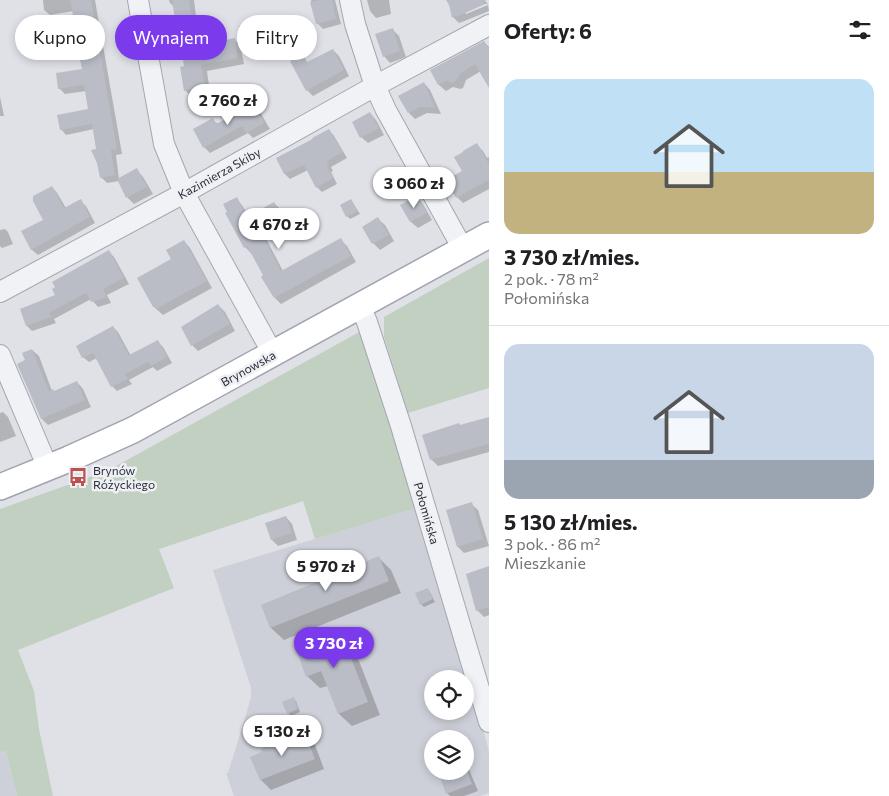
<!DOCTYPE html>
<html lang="pl">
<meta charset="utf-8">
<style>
body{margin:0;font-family:Commissioner,sans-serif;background:#f6f6f6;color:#202124;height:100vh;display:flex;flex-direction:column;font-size:19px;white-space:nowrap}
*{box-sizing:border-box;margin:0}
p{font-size:16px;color:#757577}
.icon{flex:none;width:28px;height:28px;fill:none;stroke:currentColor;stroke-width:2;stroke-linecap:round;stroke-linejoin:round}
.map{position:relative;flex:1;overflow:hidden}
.drawer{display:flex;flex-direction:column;background:#fff;width:400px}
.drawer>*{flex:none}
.top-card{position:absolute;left:15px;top:15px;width:399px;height:45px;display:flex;gap:10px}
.fabs{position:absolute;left:424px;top:670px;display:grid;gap:10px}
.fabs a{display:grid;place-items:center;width:50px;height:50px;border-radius:50%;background:#fff;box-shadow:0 2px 8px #0003;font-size:25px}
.price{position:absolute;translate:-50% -42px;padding:0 11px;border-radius:18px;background:#fff;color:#222;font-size:16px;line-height:32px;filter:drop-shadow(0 1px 2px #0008)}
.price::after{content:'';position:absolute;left:50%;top:30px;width:15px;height:11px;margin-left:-8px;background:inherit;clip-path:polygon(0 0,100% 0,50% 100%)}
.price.on{background:#7c3aed;color:#fff}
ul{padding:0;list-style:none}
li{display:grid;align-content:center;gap:10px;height:265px;padding:0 15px}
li+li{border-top:1px solid #e0e0e0}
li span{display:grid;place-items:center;height:155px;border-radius:15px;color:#555}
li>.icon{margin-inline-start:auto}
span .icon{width:90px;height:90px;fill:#fffc;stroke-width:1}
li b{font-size:21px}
h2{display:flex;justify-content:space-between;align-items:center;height:60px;padding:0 15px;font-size:21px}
.chip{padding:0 18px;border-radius:22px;background:#fff;box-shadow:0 2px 8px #0003;font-size:18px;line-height:45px}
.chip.on{background:#7c3aed;color:#fff}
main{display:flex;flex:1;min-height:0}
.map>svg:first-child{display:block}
</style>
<main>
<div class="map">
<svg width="489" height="796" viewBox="0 0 489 796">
<rect width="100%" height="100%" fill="#dfe1e7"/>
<!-- built -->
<g fill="#cdd0d8" fill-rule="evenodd">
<path d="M420,507L489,751V793L480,796H234L226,773H228L245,718L251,697V688L213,570ZM432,679H465V711H432ZM432,739H465V771H432Z"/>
<polygon points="6,751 17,796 0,796 0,752"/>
</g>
<!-- green -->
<g fill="#c2d0c1">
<polygon points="489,258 489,388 408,413 384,337 384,317"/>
<polygon points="361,331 420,507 315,539 303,501 159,549 174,588 18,650 34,691 39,729 53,796 17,796 6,751 0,752 0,509 107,471"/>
</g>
<!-- shadow -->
<g fill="#0003">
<polygon points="43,0 95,0 122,154 116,155 119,179 137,170 143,177 153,194 134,204 127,197 119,181 107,183 101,177 94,129 66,135 61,129 90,110 86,91 65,94 59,88 83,70 79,50 61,53 55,48 77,32 73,11 50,15 44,10"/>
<polygon points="169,0 194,0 197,24 207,22 213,28 216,43 234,39 240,45 244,64 207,71 210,93 191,96 185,90 185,67 182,46 177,41 177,27 174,7 170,3"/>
<polygon points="311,0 335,0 341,24 323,29 317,23"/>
<polygon points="367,0 389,0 391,14 376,18 370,11"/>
<polygon points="448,0 484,0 488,4 483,4 465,12 466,14 488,5 489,11 462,22 459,23 453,17"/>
<polygon points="252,25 259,32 262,50 250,52 243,46"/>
<polygon points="392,29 399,36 406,57 390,63 384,56"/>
<polygon points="484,42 489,47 489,80 481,71 466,80 463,88 460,89 453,87 446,91 439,85 431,71"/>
<polygon points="333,50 339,56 349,76 313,96 307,90 302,55 308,63"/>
<polygon points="424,83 430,90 441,114 427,113 415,119 409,113"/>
<polygon points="0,97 4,116 0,116"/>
<polygon points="254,105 260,112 270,129 253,138 248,133 210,153 204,147 213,120 218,124"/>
<polygon points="370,113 376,120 384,135 368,143 361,137"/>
<polygon points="329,130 334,136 347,158 331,167 333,171 331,172 337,184 322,192 317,187 308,170 290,179 285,174 277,159"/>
<polygon points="477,145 483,151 487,158 489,157 489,189 463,203 457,197 463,172"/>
<polygon points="52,187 57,193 66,208 80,201 86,206 95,223 38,255 32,250 23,232 45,220"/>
<polygon points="417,197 423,204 432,220 418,228 411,222 402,205"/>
<polygon points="236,199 242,205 249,217 274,203 280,209 285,219 262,231 283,271 341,240 347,246 356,262 281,304 275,298 263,277 265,276 252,252 251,253 245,247"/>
<polygon points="351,200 360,214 350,219 347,216 341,205"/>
<polygon points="378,219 385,225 394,241 380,250 373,243"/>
<polygon points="5,229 8,232 13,244 2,248 0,246 0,230"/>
<polygon points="184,241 190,248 212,288 163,315 154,307 139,279 172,259"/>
<polygon points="109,252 114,257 129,284 107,295 111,303 98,307 91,299 54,319 56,323 32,331 27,326 21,310 57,296 56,288"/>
<polygon points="218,305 225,312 235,331 198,351 192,345"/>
<polygon points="113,327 118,332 131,356 157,341 163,347 172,363 157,371 153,367 129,380 132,384 117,391 112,386 97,358 89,362 83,357"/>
<polygon points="32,350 39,356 52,391 54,392 77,382 83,389 91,407 48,425 42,419 26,361"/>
<polygon points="3,412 8,417 16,436 0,442 0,413"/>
<polygon points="489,418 489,452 438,466 432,460 424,436"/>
<polygon points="471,504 478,510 489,546 464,553 458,547 447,511"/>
<polygon points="286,517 292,524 297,540 278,546 272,540 266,524"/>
<polygon points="378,557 391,570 401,593 284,640 271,628 263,606"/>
<polygon points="489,568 489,615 484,617 477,610 467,575"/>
<polygon points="427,589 430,592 435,602 424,607 421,604"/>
<polygon points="340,630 352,643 380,715 352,726 339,714 328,686 320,688 307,676"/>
<polygon points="293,699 296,701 300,712 291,716 288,713"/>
<polygon points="305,735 315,745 324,769 271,790 261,780 252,757 290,738 293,741"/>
<polygon points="465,763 468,767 478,791 464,796 450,796 447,793 465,771"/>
</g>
<!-- building -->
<g fill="#babcc6">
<polygon points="70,0 91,0 117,149 111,150 115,175 100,178 97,163 91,150 96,149 92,124 60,130 57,115 88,109 84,85 58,89 56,73 82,69 77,44 54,48 51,35 76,31"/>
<polygon points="172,0 189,0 193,23 208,21 211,43 235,38 238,58 201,65 205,87 184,91 180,67 184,66 180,41 176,41 173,26 176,26"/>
<polygon points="319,0 332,0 336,19 316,24 310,2"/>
<polygon points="446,0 487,0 484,1 485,4 456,17 455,16 452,18 449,5"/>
<polygon points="253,24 256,44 242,46 239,26"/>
<polygon points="393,28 400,51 383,57 375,34"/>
<polygon points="484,41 489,49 489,88 475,64 460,74 456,81 453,83 446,81 438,85 430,70"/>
<polygon points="333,49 344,70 306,91 290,61 302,54 307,62"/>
<polygon points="424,82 435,108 420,107 408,113 398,96"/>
<polygon points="254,104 264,123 246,133 242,126 203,148 193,129 213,118 216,124"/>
<polygon points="370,112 379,128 360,138 352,122"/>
<polygon points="329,129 343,152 327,161 329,165 327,166 333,178 316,188 304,165 284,174 276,158 313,139 312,138"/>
<polygon points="477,143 489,164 489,180 456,198 446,180 462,171 454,157 463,152 463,151"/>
<polygon points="137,168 147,187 126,198 117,179"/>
<polygon points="52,186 64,208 81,199 90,217 31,250 21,231 43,220 33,201 33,196"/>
<polygon points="417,196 427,213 410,222 400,205"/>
<polygon points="237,197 247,217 274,202 280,213 257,225 281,271 341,238 351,256 274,298 261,277 263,275 247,246 244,248 225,213 227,212 223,204"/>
<polygon points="351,199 358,211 346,217 340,205"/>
<polygon points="378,217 389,235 372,244 362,227"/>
<polygon points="184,240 207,281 156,309 155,306 153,307 137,278 171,259 166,250"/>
<polygon points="109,250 124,278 103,289 107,297 91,302 86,293 49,313 51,317 26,326 20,309 55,295 52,289 55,287 52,282"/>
<polygon points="218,304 230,324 191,346 181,327"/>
<polygon points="113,326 129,355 158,340 167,357 151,366 148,362 125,374 128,379 111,387 93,353 82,358 76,346"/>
<polygon points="32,349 49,391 53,389 54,391 77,381 85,400 41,419 17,364 25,360 22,353"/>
<polygon points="489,417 489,444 430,460 422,435 459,423 460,425"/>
<polygon points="472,502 483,539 457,547 446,510"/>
<polygon points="286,516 292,533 271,540 265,523"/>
<polygon points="379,556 389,581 270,628 261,605"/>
<polygon points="489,566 489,607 476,611 466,574"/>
<polygon points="428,588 433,599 420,605 415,593"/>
<polygon points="340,629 368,702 338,714 321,671 306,677 295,647"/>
<polygon points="294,697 298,709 287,714 282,702"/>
<polygon points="305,734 315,759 260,780 250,757 262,752 261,749 291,737 292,740"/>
<polygon points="438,771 467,771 472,784 446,794"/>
</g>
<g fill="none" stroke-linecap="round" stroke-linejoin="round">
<!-- minor casing -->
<g stroke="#a5a7b0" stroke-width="22">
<g id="minor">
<polyline points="138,0 164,144 184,193 273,354"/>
<polyline points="350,0 355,24 375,86 386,110 463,249"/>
<polyline points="0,292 184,193 375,86 489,25"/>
<polyline points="360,306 367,322 401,426 489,722"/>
<polyline points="0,355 48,468"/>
</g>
</g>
<!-- major casing -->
<g stroke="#a0a4b1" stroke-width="28">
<polyline id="major" points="0,487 69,459 133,430 489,235"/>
</g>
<!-- minor -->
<use href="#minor" stroke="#f1f2f5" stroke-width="20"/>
<!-- major -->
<use href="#major" stroke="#fff" stroke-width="25"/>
</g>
<!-- icons -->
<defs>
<g id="bus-bare" transform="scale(1.5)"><path d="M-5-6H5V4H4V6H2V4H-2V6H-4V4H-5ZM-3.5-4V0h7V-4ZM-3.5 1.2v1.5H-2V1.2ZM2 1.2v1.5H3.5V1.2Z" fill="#bf5251" stroke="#eef0f4" stroke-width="2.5" paint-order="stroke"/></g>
</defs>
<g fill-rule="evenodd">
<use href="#bus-bare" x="78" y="477"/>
</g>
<g text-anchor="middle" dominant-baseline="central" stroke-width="5" stroke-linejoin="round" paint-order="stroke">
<!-- street labels -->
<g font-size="12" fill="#2a2d3c" stroke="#eef0f4">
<text transform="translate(219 173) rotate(-29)">Kazimierza Skiby</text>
<text transform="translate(248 368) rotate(-29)">Brynowska</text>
<text transform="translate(427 513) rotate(74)">Połomińska</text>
</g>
<!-- poi labels -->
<g font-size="12" fill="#2a2d3c" stroke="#eef0f4" text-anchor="start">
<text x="93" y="470">Brynów<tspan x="93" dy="14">Różyckiego</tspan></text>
</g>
</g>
</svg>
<div class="fabs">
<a><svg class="icon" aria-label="locate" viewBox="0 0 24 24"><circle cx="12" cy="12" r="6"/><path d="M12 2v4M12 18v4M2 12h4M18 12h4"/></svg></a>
<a><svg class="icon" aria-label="layers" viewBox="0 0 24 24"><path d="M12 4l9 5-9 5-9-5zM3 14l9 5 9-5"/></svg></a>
</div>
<b class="price" style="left:228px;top:126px">2 760 zł</b>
<b class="price" style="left:414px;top:209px">3 060 zł</b>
<b class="price" style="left:279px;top:250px">4 670 zł</b>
<b class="price" style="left:326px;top:592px">5 970 zł</b>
<b class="price on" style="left:334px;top:669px">3 730 zł</b>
<b class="price" style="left:282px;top:757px">5 130 zł</b>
<div class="top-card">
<a class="chip">Kupno</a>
<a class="chip on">Wynajem</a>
<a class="chip">Filtry</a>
</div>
</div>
<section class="drawer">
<h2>Oferty: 6<svg class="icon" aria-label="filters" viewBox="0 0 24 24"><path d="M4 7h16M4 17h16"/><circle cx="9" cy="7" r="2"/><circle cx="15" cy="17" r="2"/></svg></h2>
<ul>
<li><span style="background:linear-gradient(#bfe0f5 60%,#c2b280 0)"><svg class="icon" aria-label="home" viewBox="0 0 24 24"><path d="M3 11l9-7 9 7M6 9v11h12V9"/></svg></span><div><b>3 730 zł/mies.</b><p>2 pok. · 78 m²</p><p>Połomińska</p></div></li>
<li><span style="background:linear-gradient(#c9d6e8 75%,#9aa5b1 0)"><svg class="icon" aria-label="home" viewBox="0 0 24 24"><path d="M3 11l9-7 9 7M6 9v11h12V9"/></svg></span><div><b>5 130 zł/mies.</b><p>3 pok. · 86 m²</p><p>Mieszkanie</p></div></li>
</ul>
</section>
</main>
